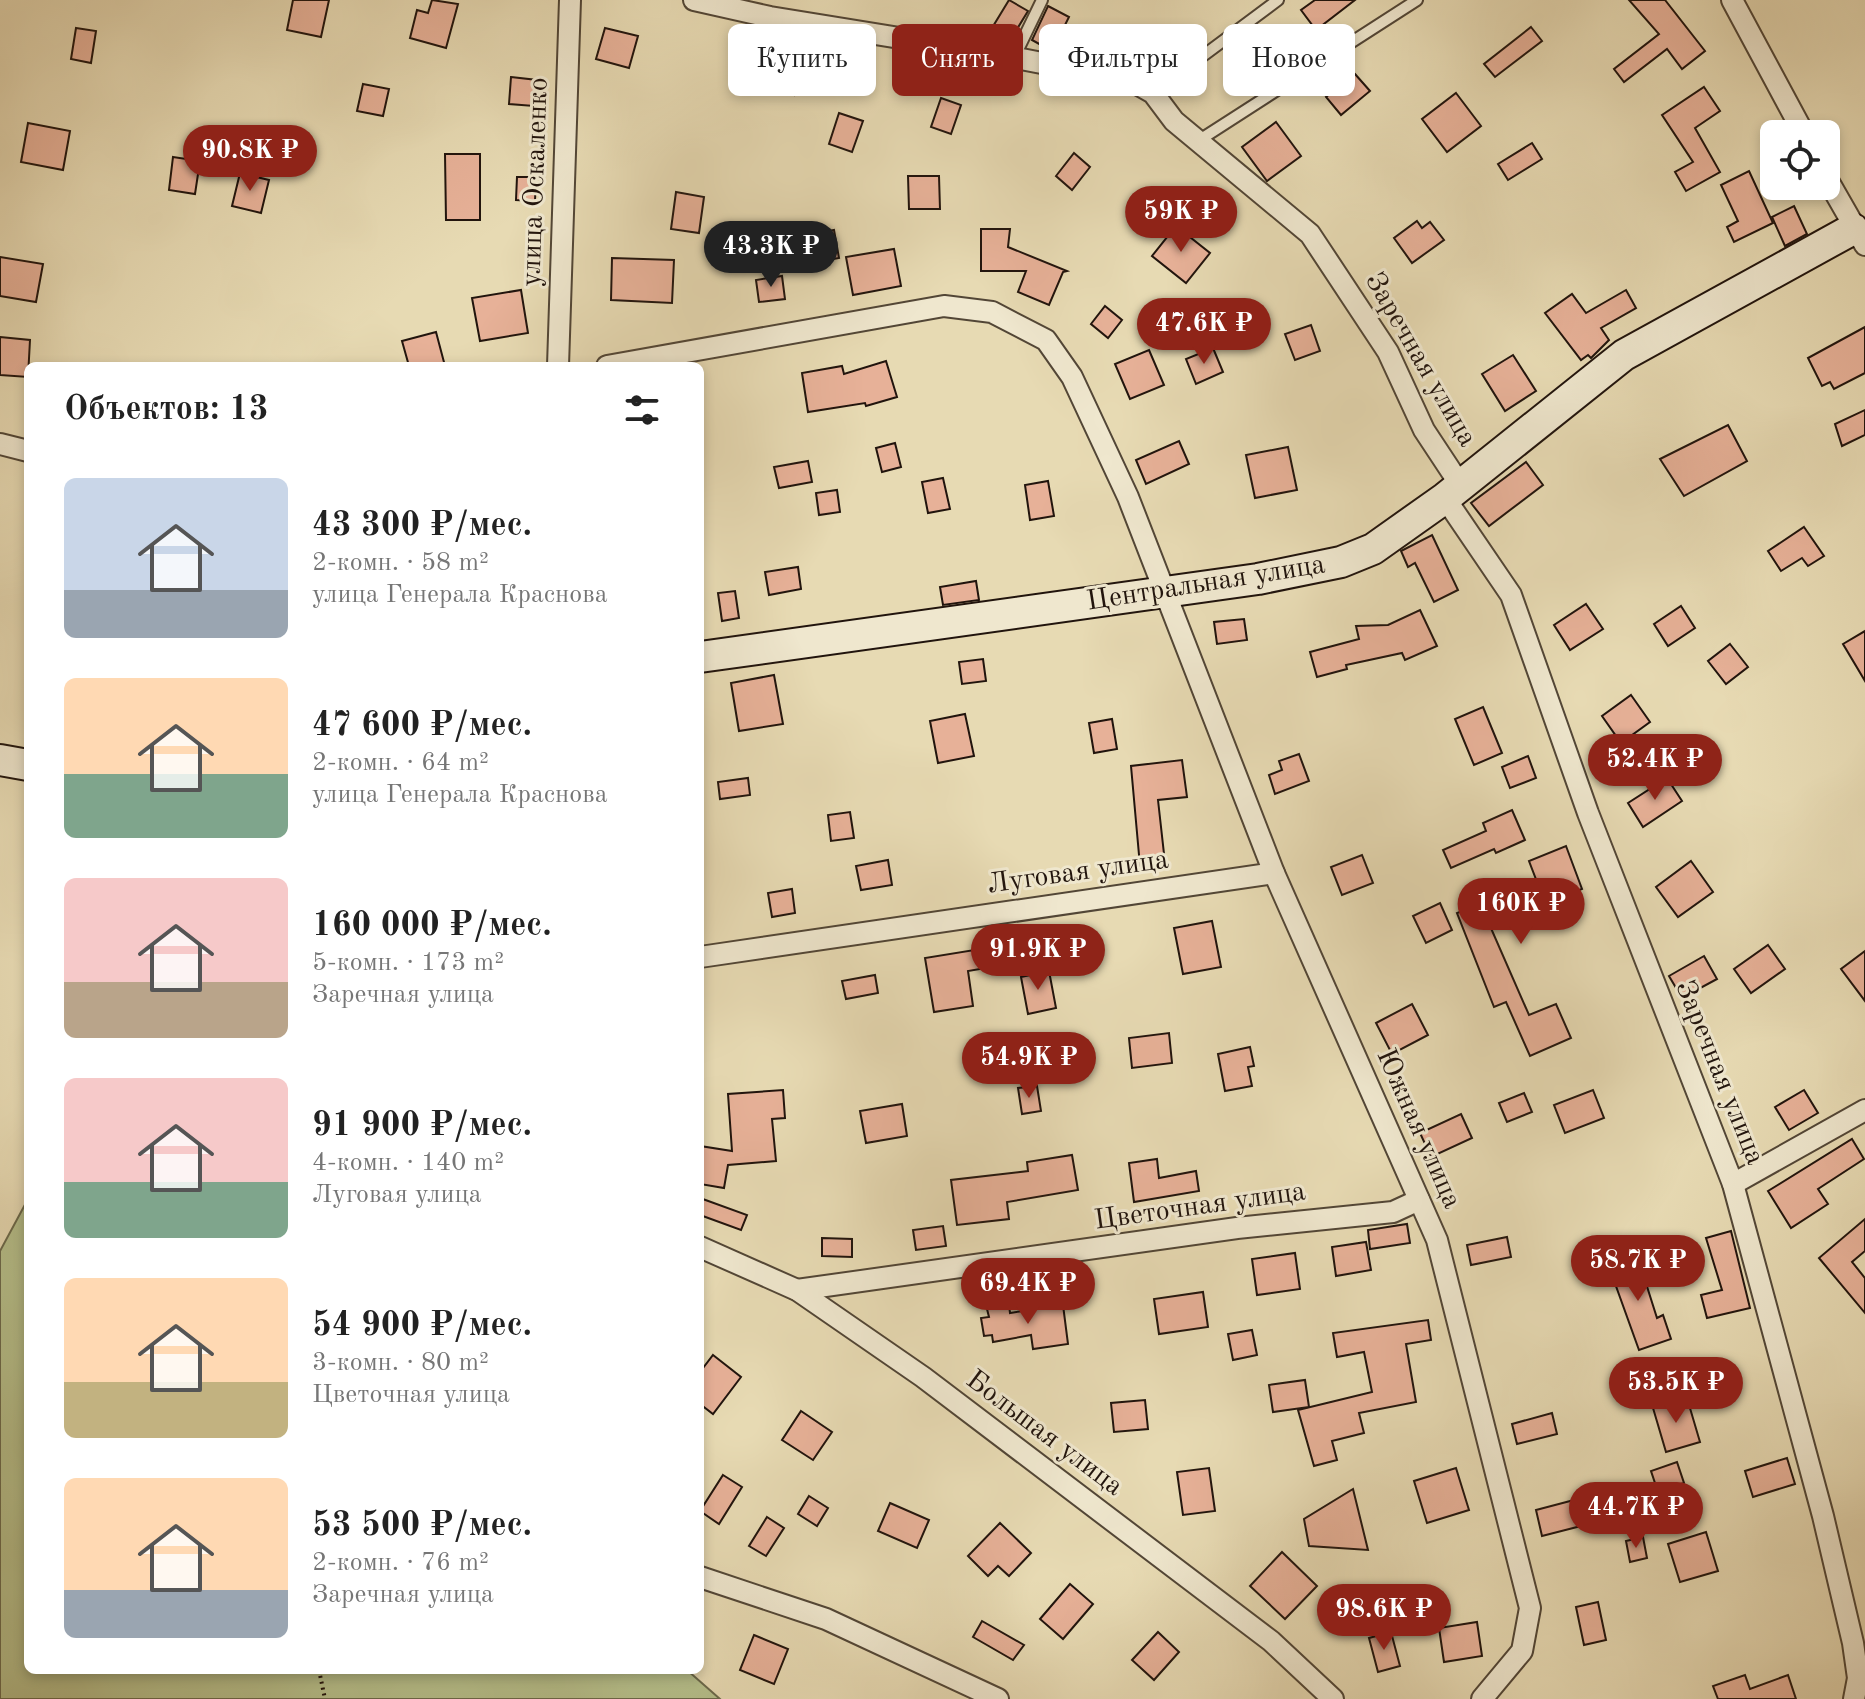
<!DOCTYPE html>
<html lang="ru">
<meta charset="utf-8">
<style>
body{margin:0;font-family:"Old Standard TT",serif;background:#f6f6f6;color:#222;height:100vh;display:flex;flex-direction:column;font-size:30px;white-space:nowrap}
*{box-sizing:border-box;margin:0}
p{font-size:26px;color:#767676}
.icon{flex:none;width:44px;height:44px;fill:none;stroke:currentColor;stroke-width:2;stroke-linecap:round;stroke-linejoin:round}
.map{position:relative;flex:1;overflow:hidden}
.side{position:absolute;left:24px;top:362px;width:680px;height:1312px;display:flex;flex-direction:column;background:#fff;border-radius:12px;box-shadow:0 4px 12px #0003}
.side>*{flex:none}
.banner{position:absolute;left:728px;top:24px;width:760px;height:72px;display:flex;gap:16px}
.buttons{position:absolute;left:1760px;top:120px;display:grid;gap:16px}
.buttons a{display:grid;place-items:center;width:80px;height:80px;border-radius:12px;background:#fff;box-shadow:0 4px 12px #0003;font-size:40px}
.price{position:absolute;translate:-50% -68px;padding:0 18px;border-radius:28px;background:#8f2418;color:#fff;font-size:26px;line-height:52px;filter:drop-shadow(0 2px 4px #0008)}
.price::after{content:'';position:absolute;left:50%;top:48px;width:24px;height:18px;margin-left:-12px;background:inherit;clip-path:polygon(0 0,100% 0,50% 100%)}
.price.selected{background:#222;color:#fff}
ul{padding:0;list-style:none}
li{display:flex;align-items:center;gap:24px;height:200px;padding:0 40px}
li span{display:grid;place-items:center;flex:none;width:224px;height:160px;border-radius:12px;color:#555}
li>.icon{margin-inline-start:auto}
span .icon{width:96px;height:96px;fill:#fffc;stroke-width:1}
li b{font-size:34px}
h2{display:flex;justify-content:space-between;align-items:center;height:96px;padding:0 40px;font-size:34px}
.tag{padding:0 28px;border-radius:12px;background:#fff;box-shadow:0 4px 12px #0003;font-size:28px;line-height:72px}
.tag.selected{background:#8f2418;color:#fff}
.map>svg:first-child{display:block}
</style>
<div class="map">
<svg width="1865" height="1699" viewBox="0 0 1865 1699">
<rect width="100%" height="100%" fill="#e7dab3"/>
<filter id="stains"><feTurbulence type="fractalNoise" baseFrequency=".0025" numOctaves="4"/><feColorMatrix values="0 0 0 0 .2 0 0 0 0 .09 0 0 0 0 .02 0 0 0 .5 -.17"/></filter>
<radialGradient id="worn" r=".72"><stop offset=".6" stop-color="#630" stop-opacity="0"/><stop offset="1" stop-color="#630" stop-opacity=".3"/></radialGradient>
<!-- green -->
<polygon fill="#b6c08c" stroke="#6c6a4c" stroke-width="2" points="28,1199 28,1670 687,1670 720,1699 0,1699 0,1251"/>
<!-- building -->
<g fill="#e7b198" stroke="#21140d" stroke-width="2">
<polygon points="293,0 329,0 321,37 287,30"/>
<polygon points="432,0 458,4 446,48 410,38 417,10 428,13"/>
<polygon points="1009,0 1028,11 1011,39 992,28"/>
<polygon points="1315,0 1355,0 1316,30 1301,10"/>
<polygon points="1629,0 1665,0 1705,51 1682,69 1667,49 1624,82 1614,69 1659,34"/>
<polygon points="1048,6 1069,17 1052,51 1032,40"/>
<polygon points="1531,27 1542,41 1495,77 1484,64"/>
<polygon points="76,28 96,31 91,63 71,59"/>
<polygon points="605,28 638,36 629,68 596,59"/>
<polygon points="760,56 801,63 794,95 753,87"/>
<polygon points="1355,74 1370,91 1341,115 1326,97"/>
<polygon points="511,77 537,80 534,106 509,104"/>
<polygon points="363,84 389,89 383,116 357,111"/>
<polygon points="1704,87 1720,111 1695,128 1720,172 1686,191 1675,172 1693,162 1662,115"/>
<polygon points="1456,93 1481,126 1447,152 1422,119"/>
<polygon points="941,98 961,105 951,134 931,127"/>
<polygon points="839,113 863,121 852,152 829,144"/>
<polygon points="1276,122 1301,156 1267,181 1242,147"/>
<polygon points="28,123 70,131 63,170 21,162"/>
<polygon points="1532,143 1542,159 1508,180 1498,164"/>
<polygon points="1074,153 1090,167 1072,190 1056,176"/>
<polygon points="445,154 480,154 480,220 446,220"/>
<polygon points="173,157 200,161 195,194 169,190"/>
<polygon points="1749,171 1773,223 1734,242 1727,227 1738,221 1721,185"/>
<polygon points="240,173 269,180 261,213 232,206"/>
<polygon points="908,176 939,176 940,209 909,209"/>
<polygon points="517,177 536,177 535,201 516,200"/>
<polygon points="676,192 704,197 699,233 671,229"/>
<polygon points="1794,206 1807,234 1785,246 1772,217"/>
<polygon points="1417,221 1422,228 1430,222 1444,240 1412,263 1394,238"/>
<polygon points="1176,226 1210,253 1186,283 1152,256"/>
<polygon points="981,229 1010,229 1008,247 1067,271 1063,272 1049,305 1018,292 1026,271 981,271"/>
<polygon points="834,230 839,258 805,264 801,236"/>
<polygon points="894,249 901,286 853,295 846,257"/>
<polygon points="0,257 43,264 36,302 0,296"/>
<polygon points="612,258 674,260 672,303 611,300"/>
<polygon points="782,276 785,299 759,302 756,280"/>
<polygon points="521,290 528,333 480,341 472,298"/>
<polygon points="1626,290 1636,308 1601,328 1609,340 1591,358 1588,355 1581,360 1545,313 1572,294 1586,313"/>
<polygon points="1105,306 1122,320 1108,338 1091,324"/>
<polygon points="1311,325 1320,351 1295,360 1285,334"/>
<polygon points="1865,327 1865,373 1834,389 1830,382 1822,386 1808,358"/>
<polygon points="436,332 445,366 409,366 402,341"/>
<polygon points="0,337 30,340 28,377 0,375"/>
<polygon points="1213,348 1223,372 1196,384 1186,359"/>
<polygon points="1149,350 1164,385 1130,399 1115,364"/>
<polygon points="1513,355 1536,391 1505,411 1482,374"/>
<polygon points="886,361 897,397 866,406 865,403 808,412 802,373 842,366 844,374"/>
<polygon points="1865,410 1865,435 1842,446 1835,424"/>
<polygon points="1728,425 1747,461 1684,496 1660,459"/>
<polygon points="1179,441 1189,464 1146,484 1136,460"/>
<polygon points="895,443 901,467 882,472 876,448"/>
<polygon points="1288,447 1297,490 1255,498 1246,455"/>
<polygon points="808,461 812,482 779,488 774,467"/>
<polygon points="1526,462 1543,485 1489,526 1471,503"/>
<polygon points="943,478 950,509 928,513 922,482"/>
<polygon points="1048,481 1054,516 1030,520 1025,485"/>
<polygon points="837,490 840,512 819,515 816,493"/>
<polygon points="1804,527 1824,556 1808,566 1802,558 1781,571 1768,551"/>
<polygon points="1432,535 1458,590 1434,602 1415,563 1408,567 1401,551"/>
<polygon points="798,567 801,589 769,595 765,572"/>
<polygon points="976,581 979,600 943,605 940,587"/>
<polygon points="735,591 739,618 722,621 718,593"/>
<polygon points="1586,604 1603,629 1570,650 1554,625"/>
<polygon points="1681,606 1695,628 1668,646 1654,624"/>
<polygon points="1420,610 1437,646 1405,660 1402,653 1346,665 1347,669 1317,677 1310,652 1359,639 1356,626 1388,625"/>
<polygon points="1244,619 1247,640 1217,644 1214,622"/>
<polygon points="1865,631 1865,681 1843,644"/>
<polygon points="1730,644 1748,667 1726,684 1708,661"/>
<polygon points="983,659 986,681 962,684 959,662"/>
<polygon points="774,675 783,724 739,731 731,683"/>
<polygon points="1631,695 1650,722 1621,743 1602,716"/>
<polygon points="1483,707 1502,753 1474,765 1455,719"/>
<polygon points="965,714 974,756 938,763 930,721"/>
<polygon points="1112,719 1117,749 1094,753 1089,723"/>
<polygon points="1299,754 1309,781 1275,794 1269,775 1282,770 1279,761"/>
<polygon points="1528,756 1536,778 1510,788 1502,767"/>
<polygon points="1182,760 1187,797 1158,800 1165,863 1140,866 1131,766"/>
<polygon points="748,778 750,795 720,799 718,782"/>
<polygon points="1667,778 1682,801 1643,827 1628,803"/>
<polygon points="1512,810 1525,840 1496,853 1494,849 1451,868 1443,850 1486,831 1483,823"/>
<polygon points="850,812 854,838 831,841 828,815"/>
<polygon points="1566,846 1582,889 1490,926 1529,1015 1556,1004 1571,1038 1530,1056 1506,1002 1494,1007 1457,913 1537,882 1529,861"/>
<polygon points="1362,855 1373,883 1342,895 1331,867"/>
<polygon points="888,860 892,885 861,890 856,866"/>
<polygon points="1691,861 1713,892 1678,917 1656,887"/>
<polygon points="792,889 795,913 772,917 768,893"/>
<polygon points="1440,903 1452,930 1426,943 1413,916"/>
<polygon points="1212,921 1221,967 1183,974 1174,928"/>
<polygon points="1010,938 1015,963 968,971 973,1006 934,1012 925,958 981,949 980,943"/>
<polygon points="1768,945 1785,969 1751,993 1734,969"/>
<polygon points="1865,951 1865,1001 1841,969"/>
<polygon points="1704,956 1717,979 1682,998 1669,976"/>
<polygon points="1049,971 1056,1008 1028,1014 1021,977"/>
<polygon points="875,975 878,993 846,999 842,981"/>
<polygon points="1412,1004 1428,1035 1392,1054 1376,1023"/>
<polygon points="1169,1033 1172,1063 1132,1068 1129,1038"/>
<polygon points="1250,1047 1254,1066 1248,1067 1252,1086 1225,1091 1218,1054"/>
<polygon points="1037,1086 1041,1111 1022,1114 1018,1088"/>
<polygon points="783,1090 785,1118 772,1119 776,1161 728,1165 724,1188 700,1184 700,1146 732,1151 728,1094"/>
<polygon points="1593,1090 1604,1118 1565,1133 1554,1105"/>
<polygon points="1804,1090 1818,1113 1789,1130 1775,1107"/>
<polygon points="1524,1093 1532,1112 1507,1122 1499,1103"/>
<polygon points="902,1104 907,1136 866,1143 860,1111"/>
<polygon points="1461,1114 1472,1138 1431,1157 1420,1133"/>
<polygon points="1852,1139 1864,1159 1818,1189 1828,1204 1791,1228 1768,1191"/>
<polygon points="1072,1155 1078,1190 1007,1202 1009,1219 957,1225 951,1180 1028,1171 1027,1162"/>
<polygon points="1157,1159 1159,1178 1196,1171 1199,1191 1134,1202 1129,1163"/>
<polygon points="700,1198 747,1215 741,1230 700,1215"/>
<polygon points="1865,1219 1865,1251 1852,1262 1865,1278 1865,1313 1819,1258"/>
<polygon points="1407,1224 1410,1243 1370,1249 1368,1230"/>
<polygon points="943,1226 946,1246 916,1250 913,1230"/>
<polygon points="1731,1231 1750,1308 1707,1318 1701,1295 1722,1290 1706,1238"/>
<polygon points="1507,1237 1511,1257 1471,1265 1467,1245"/>
<polygon points="822,1238 852,1239 852,1257 822,1256"/>
<polygon points="1366,1242 1371,1270 1336,1276 1332,1247"/>
<polygon points="1295,1253 1300,1289 1257,1295 1252,1259"/>
<polygon points="1637,1255 1657,1318 1663,1315 1671,1339 1639,1350 1608,1264"/>
<polygon points="1203,1292 1208,1327 1159,1334 1154,1299"/>
<polygon points="1009,1305 1010,1313 1063,1305 1068,1344 1033,1349 1031,1335 993,1342 992,1335 984,1336 981,1318 989,1317 987,1309"/>
<polygon points="1428,1320 1431,1340 1406,1344 1416,1402 1359,1413 1364,1433 1332,1441 1337,1460 1314,1466 1298,1410 1372,1392 1364,1352 1337,1357 1333,1333"/>
<polygon points="1252,1330 1257,1355 1233,1360 1228,1334"/>
<polygon points="713,1355 741,1377 713,1414 700,1404 700,1372"/>
<polygon points="1305,1380 1309,1407 1273,1412 1269,1385"/>
<polygon points="1687,1398 1700,1442 1666,1452 1653,1408"/>
<polygon points="1145,1400 1148,1429 1114,1432 1111,1403"/>
<polygon points="801,1411 832,1432 813,1460 782,1440"/>
<polygon points="1552,1413 1557,1434 1517,1444 1512,1424"/>
<polygon points="1787,1458 1795,1484 1753,1497 1745,1471"/>
<polygon points="1677,1462 1684,1483 1658,1492 1651,1471"/>
<polygon points="1209,1468 1215,1511 1183,1515 1177,1472"/>
<polygon points="1456,1468 1469,1510 1427,1523 1414,1481"/>
<polygon points="723,1475 742,1487 719,1524 700,1511"/>
<polygon points="1353,1489 1368,1550 1309,1546 1304,1519"/>
<polygon points="809,1496 828,1508 817,1526 798,1514"/>
<polygon points="1574,1500 1581,1526 1542,1536 1536,1510"/>
<polygon points="890,1503 929,1520 917,1548 878,1531"/>
<polygon points="767,1517 784,1528 766,1556 749,1546"/>
<polygon points="1000,1523 1031,1553 1009,1576 998,1566 988,1576 968,1556"/>
<polygon points="1706,1532 1718,1571 1680,1582 1668,1544"/>
<polygon points="1643,1537 1647,1558 1630,1562 1626,1541"/>
<polygon points="1282,1552 1317,1586 1285,1619 1250,1586"/>
<polygon points="1070,1584 1093,1604 1063,1639 1040,1619"/>
<polygon points="1598,1602 1606,1640 1584,1645 1576,1607"/>
<polygon points="982,1621 1024,1645 1013,1660 973,1637"/>
<polygon points="1477,1622 1482,1656 1444,1662 1439,1628"/>
<polygon points="1158,1632 1179,1652 1154,1680 1132,1660"/>
<polygon points="1391,1632 1400,1666 1378,1672 1369,1638"/>
<polygon points="754,1635 788,1649 774,1684 740,1670"/>
<polygon points="1745,1675 1750,1689 1788,1675 1796,1699 1718,1699 1713,1686"/>
</g>
<g fill="none" stroke-linecap="round" stroke-linejoin="round">
<!-- lane casing -->
<g stroke="#524636" stroke-width="14">
<g id="lane">
<polyline points="1014,58 1042,0"/>
<polyline points="1153,93 1278,0"/>
<polyline points="1198,141 1417,0"/>
</g>
</g>
<!-- street casing -->
<g stroke="#524636" stroke-width="24">
<g id="street">
<polyline points="694,0 770,17 980,51 1130,80 1153,93 1174,121 1310,234 1388,352 1424,430 1459,483"/>
<polyline points="1732,0 1804,134"/>
<polyline points="1826,177 1865,245"/>
<polyline points="558,366 570,0"/>
<polyline points="607,366 944,306 992,312 1046,340 1072,377 1128,497 1274,873 1437,1240 1530,1608 1522,1651 1482,1699"/>
<polyline points="0,444 28,451"/>
<polyline points="1445,498 1511,595 1588,813 1733,1184 1823,1516 1853,1643 1858,1678 1854,1699"/>
<polyline points="700,957 1274,873"/>
<polyline points="1733,1184 1865,1110"/>
<polyline points="700,1247 797,1290 923,1377 1271,1641 1333,1699"/>
<polyline points="797,1290 1237,1228 1393,1212 1419,1200"/>
<polyline points="700,1577 826,1619 998,1699"/>
</g>
</g>
<!-- secondary casing -->
<g stroke="#21140d" stroke-width="34">
<g id="secondary">
<polyline points="700,657 1258,579 1341,562 1373,549 1445,498 1624,355 1853,229"/>
<polyline points="0,760 28,765"/>
</g>
</g>
<!-- path -->
<polyline stroke="#21140d" stroke-width="4" stroke-dasharray="2 4" stroke-linecap="butt" points="319,1670 325,1699"/>
<!-- lane -->
<use href="#lane" stroke="#efe7ce" stroke-width="10"/>
<!-- street -->
<use href="#street" stroke="#efe7ce" stroke-width="20"/>
<!-- secondary -->
<use href="#secondary" stroke="#efe7ce" stroke-width="30"/>
</g>
<g text-anchor="middle" dominant-baseline="central" stroke-width="6" stroke-linejoin="round" paint-order="stroke">
<!-- street labels -->
<g font-size="28" fill="#21140d" stroke="#efe7ce">
<text transform="translate(536 182) rotate(-88)">улица Оскаленко</text>
<text transform="translate(1420 360) rotate(60)">Заречная улица</text>
<text transform="translate(1206 584) rotate(-9)">Центральная улица</text>
<text transform="translate(1078 873) rotate(-8)">Луговая улица</text>
<text transform="translate(1719 1073) rotate(68)">Заречная улица</text>
<text transform="translate(1418 1129) rotate(66)">Южная улица</text>
<text transform="translate(1200 1207) rotate(-8)">Цветочная улица</text>
<text transform="translate(1044 1434) rotate(37)">Большая улица</text>
</g>
</g>
<rect width="100%" height="100%" filter="url(#stains)"/>
<rect width="100%" height="100%" fill="url(#worn)"/>
</svg>
<div class="buttons">
<a><svg class="icon" aria-label="locate" viewBox="0 0 24 24"><circle cx="12" cy="12" r="6"/><path d="M12 2v4M12 18v4M2 12h4M18 12h4"/></svg></a>
</div>
<b class="price" style="left:250px;top:193px">90.8K ₽</b>
<b class="price" style="left:1181px;top:254px">59K ₽</b>
<b class="price selected" style="left:771px;top:289px">43.3K ₽</b>
<b class="price" style="left:1204px;top:366px">47.6K ₽</b>
<b class="price" style="left:1655px;top:802px">52.4K ₽</b>
<b class="price" style="left:1521px;top:946px">160K ₽</b>
<b class="price" style="left:1038px;top:992px">91.9K ₽</b>
<b class="price" style="left:1029px;top:1100px">54.9K ₽</b>
<b class="price" style="left:1638px;top:1303px">58.7K ₽</b>
<b class="price" style="left:1028px;top:1326px">69.4K ₽</b>
<b class="price" style="left:1676px;top:1425px">53.5K ₽</b>
<b class="price" style="left:1636px;top:1550px">44.7K ₽</b>
<b class="price" style="left:1384px;top:1652px">98.6K ₽</b>
<div class="banner">
<a class="tag">Купить</a>
<a class="tag selected">Снять</a>
<a class="tag">Фильтры</a>
<a class="tag">Новое</a>
</div>
<section class="side">
<h2>Объектов: 13<svg class="icon" aria-label="filters" viewBox="0 0 24 24"><path d="M4 7h16M4 17h16"/><circle cx="9" cy="7" r="2"/><circle cx="15" cy="17" r="2"/></svg></h2>
<ul>
<li><span style="background:linear-gradient(#c9d6e8 70%,#9aa5b1 0)"><svg class="icon" aria-label="home" viewBox="0 0 24 24"><path d="M3 11l9-7 9 7M6 9v11h12V9"/></svg></span><div><b>43 300 ₽/мес.</b><p>2-комн. · 58 m²</p><p>улица Генерала Краснова</p></div></li>
<li><span style="background:linear-gradient(#ffd9b3 60%,#7fa58c 0)"><svg class="icon" aria-label="home" viewBox="0 0 24 24"><path d="M3 11l9-7 9 7M6 9v11h12V9"/></svg></span><div><b>47 600 ₽/мес.</b><p>2-комн. · 64 m²</p><p>улица Генерала Краснова</p></div></li>
<li><span style="background:linear-gradient(#f6c9c9 65%,#b9a48a 0)"><svg class="icon" aria-label="home" viewBox="0 0 24 24"><path d="M3 11l9-7 9 7M6 9v11h12V9"/></svg></span><div><b>160 000 ₽/мес.</b><p>5-комн. · 173 m²</p><p>Заречная улица</p></div></li>
<li><span style="background:linear-gradient(#f6c9c9 65%,#7fa58c 0)"><svg class="icon" aria-label="home" viewBox="0 0 24 24"><path d="M3 11l9-7 9 7M6 9v11h12V9"/></svg></span><div><b>91 900 ₽/мес.</b><p>4-комн. · 140 m²</p><p>Луговая улица</p></div></li>
<li><span style="background:linear-gradient(#ffd9b3 65%,#c2b280 0)"><svg class="icon" aria-label="home" viewBox="0 0 24 24"><path d="M3 11l9-7 9 7M6 9v11h12V9"/></svg></span><div><b>54 900 ₽/мес.</b><p>3-комн. · 80 m²</p><p>Цветочная улица</p></div></li>
<li><span style="background:linear-gradient(#ffd9b3 70%,#9aa5b1 0)"><svg class="icon" aria-label="home" viewBox="0 0 24 24"><path d="M3 11l9-7 9 7M6 9v11h12V9"/></svg></span><div><b>53 500 ₽/мес.</b><p>2-комн. · 76 m²</p><p>Заречная улица</p></div></li>
</ul>
</section>
</div>
